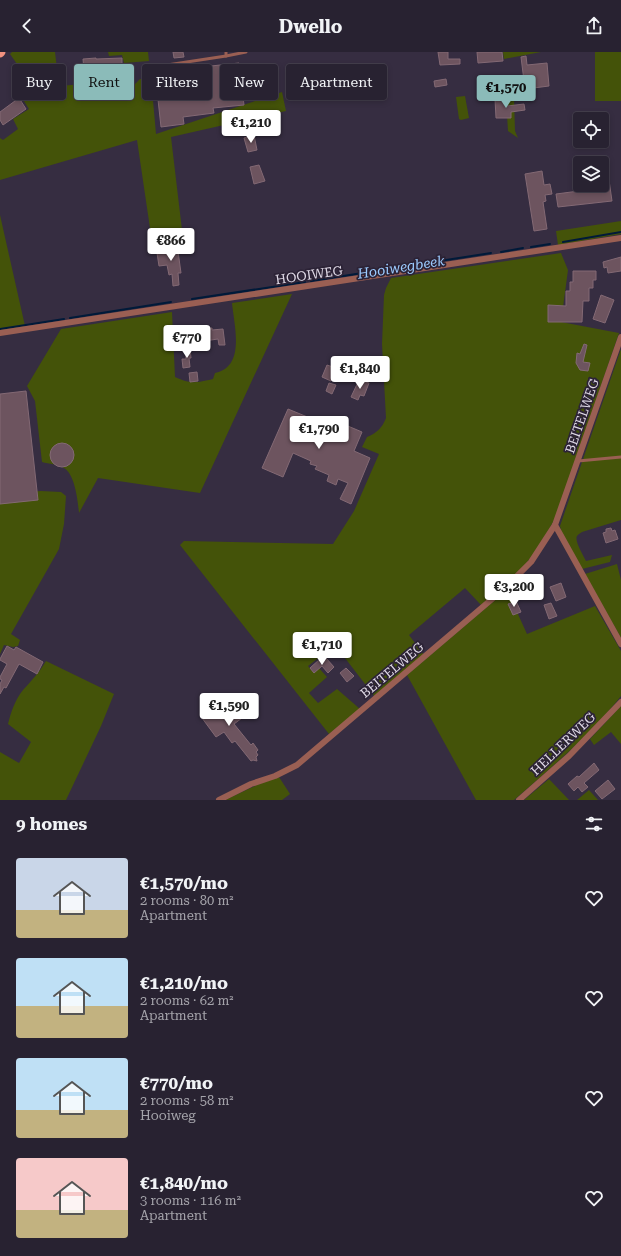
<!DOCTYPE html>
<meta charset="utf-8">
<style>
body{margin:0;font-family:"Roboto Serif",serif;background:#342f3d;color:#f1f3f6;height:100vh;display:flex;flex-direction:column;font-size:15px;white-space:nowrap}
*{box-sizing:border-box;margin:0}
p{font-size:13px;color:#a5a4ab}
.icon{flex:none;width:22px;height:22px;fill:none;stroke:currentColor;stroke-width:2;stroke-linecap:round;stroke-linejoin:round}
.map{position:relative;height:748px;overflow:hidden}
.sheet{display:flex;flex-direction:column;background:#282231;flex:1}
.sheet>*{flex:none}
.top-card{position:absolute;left:12px;top:12px;width:400px;height:36px;display:flex;gap:8px}
.tools{position:absolute;left:573px;top:60px;display:grid;gap:8px}
.tools a{display:grid;place-items:center;width:36px;height:36px;border-radius:4px;background:#282231;box-shadow:0 2px 6px #0003,0 0 0 1px #443f4d;font-size:20px}
.price{position:absolute;translate:-50% -34px;padding:0 9px;border-radius:4px;background:#fff;color:#222;font-size:13px;line-height:26px;filter:drop-shadow(0 1px 2px #0008)}
.price::after{content:'';position:absolute;left:50%;top:24px;width:12px;height:9px;margin-left:-6px;background:inherit;clip-path:polygon(0 0,100% 0,50% 100%)}
.price.current{background:#8bbbb9;color:#111}
ul{padding:0;list-style:none}
li{display:flex;align-items:center;gap:12px;height:100px;padding:0 16px}
li span{display:grid;place-items:center;flex:none;width:112px;height:80px;border-radius:4px;color:#555}
li>.icon{margin-inline-start:auto}
span .icon{width:48px;height:48px;fill:#fffc;stroke-width:1}
li b{font-size:17px}
h2{display:flex;justify-content:space-between;align-items:center;height:48px;padding:0 16px;font-size:17px}
.chip{padding:0 14px;border-radius:4px;background:#282231;box-shadow:0 2px 6px #0003,0 0 0 1px #443f4d;font-size:14px;line-height:36px}
.chip.current{background:#8bbbb9;color:#111}
header{display:flex;justify-content:space-between;align-items:center;height:52px;padding:0 16px;background:#282231;font-size:18px;font-weight:700}
.map>svg:first-child{display:block}
</style>
<header><svg class="icon" aria-label="back" viewBox="0 0 24 24"><path d="M15 5l-7 7 7 7"/></svg>Dwello<svg class="icon" aria-label="share" viewBox="0 0 24 24"><path d="M12 15V3M7 8l5-5 5 5M5 13v7h14v-7"/></svg></header>
<div class="map">
<svg width="621" height="748" viewBox="0 0 621 748">
<rect width="100%" height="100%" fill="#362d41"/>
<!-- green -->
<g fill="#445309">
<polygon points="12,0 55,0 59,34 95,31 97,44 125,42 140,27 151,26 156,82 282,40 286,59 171,85 182,178 151,183 137,88 0,128 0,86 3,88 18,77 13,67 29,57 15,35 26,25 10,2"/>
<polygon points="108,0 148,0 149,9 124,11 122,3 109,4"/>
<polygon points="503,0 541,0 504,7"/>
<rect x="595" y="0" width="26" height="49"/>
<polygon points="465,44 469,66 461,68 459,67 456,45"/>
<polygon points="506,47 514,47 515,79 518,86 508,79"/>
<polygon points="0,163 25,274 0,278"/>
<polygon points="621,169 621,182 558,193 556,179"/>
<path d="M561,201L568,218L561,270L619,281L556,465C546,482 536,501 522,516C510,530 495,542 481,553L465,536L409,583L424,603L375,645L335,593L308,614L312,619L318,615L327,625L309,641L318,651L337,637L360,657L329,682L180,493L184,489L333,492L354,459L379,402L362,395L367,385C377,381 382,376 386,366L382,292L384,243L386,236L391,226Z"/>
<path d="M292,242L200,441L98,426L79,461C78,450 75,422 64,416C58,412 49,412 42,410L35,349L27,334L61,277L172,260L175,325C190,332 196,331 213,327L215,321C246,315 234,273 232,251Z"/>
<path d="M621,297V468L582,480C581,481 578,482 577,484C574,489 584,504 586,509L612,503L610,510L582,517L562,482L560,474Z"/>
<polygon points="41,439 61,440 66,444 64,472 59,497 11,582 20,588 18,594 13,595 4,593 0,602 0,442"/>
<polygon points="617,512 621,528 621,586 585,522"/>
<path d="M507,538L527,582L595,554L621,599V644C590,683 551,716 514,748H476L407,623Z"/>
<path d="M46,609L114,642L101,674L66,748H0V700L19,711L31,690L8,672C11,660 15,648 23,638C32,628 39,621 46,609Z"/>
<polygon points="621,654 621,692 611,680 594,693 590,687"/>
<polygon points="279,725 290,742 282,748 225,748 257,733"/>
<polygon points="549,727 569,748 524,748"/>
<polygon points="589,738 598,748 577,748"/>
</g>
<g fill="none" stroke-linecap="round" stroke-linejoin="round">
<!-- stream -->
<g stroke="#001a39" stroke-width="2">
<polyline points="563,190 621,180"/>
<polyline points="531,195 550,192"/>
<polyline points="501,200 523,196"/>
<polyline points="311,229 491,201"/>
<polyline points="192,247 305,230"/>
<polyline points="70,266 171,250"/>
<polyline points="0,277 64,267"/>
</g>
</g>
<!-- building -->
<g fill="#6d545f" stroke="#836974">
<polygon points="173,0 183,0 184,5 174,6"/>
<polygon points="438,0 448,0 448,7 460,7 460,12 440,13"/>
<polygon points="477,0 502,0 503,9 478,11"/>
<polygon points="526,4 527,13 547,11 549,34 518,38 517,30 524,29 521,5"/>
<polygon points="96,6 96,7 122,6 122,12 97,14 97,18 84,19 83,7"/>
<polygon points="239,11 244,53 213,56 214,61 183,65 184,72 161,75 155,20"/>
<polygon points="117,26 117,32 100,33 99,28"/>
<polygon points="446,27 447,33 435,35 434,29"/>
<polygon points="19,46 26,57 3,73 0,68 0,60"/>
<polygon points="507,46 507,54 524,52 525,58 511,60 511,66 496,66 495,47"/>
<polygon points="254,83 257,98 248,100 244,86"/>
<polygon points="259,113 265,129 254,132 250,115"/>
<polygon points="607,114 612,149 558,155 556,142 602,136 602,115"/>
<polygon points="542,119 544,133 550,132 552,142 545,143 546,149 543,150 547,177 534,179 525,122"/>
<polygon points="177,192 181,221 178,221 179,233 173,234 172,222 169,223 167,213 159,214 157,201 169,199 169,193"/>
<polygon points="621,205 621,219 608,221 607,215 604,216 603,210"/>
<polygon points="573,219 596,219 596,228 593,228 593,236 589,236 589,249 583,249 582,270 548,270 548,253 566,254 566,239 570,239 570,230 573,230"/>
<polygon points="601,243 614,248 605,271 593,267"/>
<polygon points="212,276 212,278 223,277 225,293 219,293 218,287 204,289 203,277"/>
<polygon points="584,292 587,293 583,310 590,311 588,319 580,318 576,311 577,301 580,302"/>
<polygon points="190,296 191,306 189,306 190,315 183,316 182,307 186,307 185,297"/>
<polygon points="327,313 336,316 331,329 322,325"/>
<polygon points="197,320 198,329 190,330 189,321"/>
<polygon points="359,328 369,331 364,344 360,343 358,348 351,345"/>
<polygon points="329,331 336,333 332,342 326,339"/>
<polygon points="26,339 38,448 0,452 0,342"/>
<polygon points="288,357 327,373 328,370 335,373 336,369 362,380 354,399 370,406 351,452 340,447 348,431 338,427 336,433 327,429 329,423 315,417 317,414 310,412 311,409 293,401 283,425 262,416"/>
<circle cx="62" cy="403" r="12"/>
<polygon points="611,476 612,479 615,478 618,487 606,491 603,481 606,480 606,477"/>
<polygon points="561,531 566,545 556,549 550,535"/>
<polygon points="516,549 521,560 513,563 508,552"/>
<polygon points="551,551 557,564 549,567 544,553"/>
<polygon points="7,594 14,598 16,595 43,610 37,622 19,612 6,636 4,635 0,642 0,632 2,628 0,627 0,625 7,612 0,608 0,607"/>
<polygon points="326,606 334,615 328,621 322,614 314,621 310,616 320,607 321,609"/>
<polygon points="346,616 354,624 347,630 340,621"/>
<polygon points="227,646 242,666 234,672 251,693 253,691 258,698 256,700 258,703 256,705 257,709 253,708 251,709 235,689 232,691 224,680 216,685 202,666"/>
<polygon points="594,711 599,718 584,731 588,735 582,740 578,735 574,739 568,732 577,724 579,725"/>
<polygon points="608,728 615,737 602,747 595,739"/>
</g>
<g fill="none" stroke-linecap="round" stroke-linejoin="round">
<!-- service -->
<g stroke="#9a5f53" stroke-width="3">
<polyline points="226,4 246,0"/>
<polyline points="167,13 226,4 226,0"/>
<polyline points="578,409 621,405"/>
</g>
<!-- minor -->
<g stroke="#9a5f53" stroke-width="6">
<polyline points="0,281 621,186"/>
<polyline points="621,285 555,473 621,592"/>
<polyline points="219,748 251,732 275,724 297,713 505,536 531,510 555,473"/>
<polyline points="519,748 569,704 621,650"/>
</g>
<!-- primary -->
<polyline stroke="#f1927f" stroke-width="9" points="0,1 1,0"/>
</g>
<g text-anchor="middle" dominant-baseline="central" stroke-width="3.5" stroke-linejoin="round" paint-order="stroke">
<!-- street labels -->
<g font-size="13" fill="#e0dae7" stroke="#2c2336">
<text transform="translate(309 223) rotate(-8)">HOOIWEG</text>
<text transform="translate(582 364) rotate(-71)">BEITELWEG</text>
<text transform="translate(392 618) rotate(-40)">BEITELWEG</text>
<text transform="translate(563 692) rotate(-44)">HELLERWEG</text>
</g>
<!-- water labels -->
<g font-size="14" font-style="italic" fill="#9ccbff" stroke="#2c2336">
<text transform="translate(401 215) rotate(-9)">Hooiwegbeek</text>
</g>
</g>
</svg>
<div class="tools">
<a><svg class="icon" aria-label="locate" viewBox="0 0 24 24"><circle cx="12" cy="12" r="6"/><path d="M12 2v4M12 18v4M2 12h4M18 12h4"/></svg></a>
<a><svg class="icon" aria-label="layers" viewBox="0 0 24 24"><path d="M12 4l9 5-9 5-9-5zM3 14l9 5 9-5"/></svg></a>
</div>
<b class="price current" style="left:506px;top:57px">€1,570</b>
<b class="price" style="left:251px;top:92px">€1,210</b>
<b class="price" style="left:171px;top:210px">€866</b>
<b class="price" style="left:187px;top:307px">€770</b>
<b class="price" style="left:360px;top:338px">€1,840</b>
<b class="price" style="left:319px;top:398px">€1,790</b>
<b class="price" style="left:514px;top:556px">€3,200</b>
<b class="price" style="left:322px;top:614px">€1,710</b>
<b class="price" style="left:229px;top:675px">€1,590</b>
<div class="top-card">
<a class="chip">Buy</a>
<a class="chip current">Rent</a>
<a class="chip">Filters</a>
<a class="chip">New</a>
<a class="chip">Apartment</a>
</div>
</div>
<section class="sheet">
<h2>9 homes<svg class="icon" aria-label="filters" viewBox="0 0 24 24"><path d="M4 7h16M4 17h16"/><circle cx="9" cy="7" r="2"/><circle cx="15" cy="17" r="2"/></svg></h2>
<ul>
<li><span style="background:linear-gradient(#c9d6e8 65%,#c2b280 0)"><svg class="icon" aria-label="home" viewBox="0 0 24 24"><path d="M3 11l9-7 9 7M6 9v11h12V9"/></svg></span><div><b>€1,570/mo</b><p>2 rooms · 80 m²</p><p>Apartment</p></div><svg class="icon" aria-label="heart" viewBox="0 0 24 24"><path d="M12 20l-8-8c-3-5 5-10 8-4 3-6 11-1 8 4z"/></svg></li>
<li><span style="background:linear-gradient(#bfe0f5 60%,#c2b280 0)"><svg class="icon" aria-label="home" viewBox="0 0 24 24"><path d="M3 11l9-7 9 7M6 9v11h12V9"/></svg></span><div><b>€1,210/mo</b><p>2 rooms · 62 m²</p><p>Apartment</p></div><svg class="icon" aria-label="heart" viewBox="0 0 24 24"><path d="M12 20l-8-8c-3-5 5-10 8-4 3-6 11-1 8 4z"/></svg></li>
<li><span style="background:linear-gradient(#bfe0f5 65%,#c2b280 0)"><svg class="icon" aria-label="home" viewBox="0 0 24 24"><path d="M3 11l9-7 9 7M6 9v11h12V9"/></svg></span><div><b>€770/mo</b><p>2 rooms · 58 m²</p><p>Hooiweg</p></div><svg class="icon" aria-label="heart" viewBox="0 0 24 24"><path d="M12 20l-8-8c-3-5 5-10 8-4 3-6 11-1 8 4z"/></svg></li>
<li><span style="background:linear-gradient(#f6c9c9 65%,#c2b280 0)"><svg class="icon" aria-label="home" viewBox="0 0 24 24"><path d="M3 11l9-7 9 7M6 9v11h12V9"/></svg></span><div><b>€1,840/mo</b><p>3 rooms · 116 m²</p><p>Apartment</p></div><svg class="icon" aria-label="heart" viewBox="0 0 24 24"><path d="M12 20l-8-8c-3-5 5-10 8-4 3-6 11-1 8 4z"/></svg></li>
</ul>
</section>
